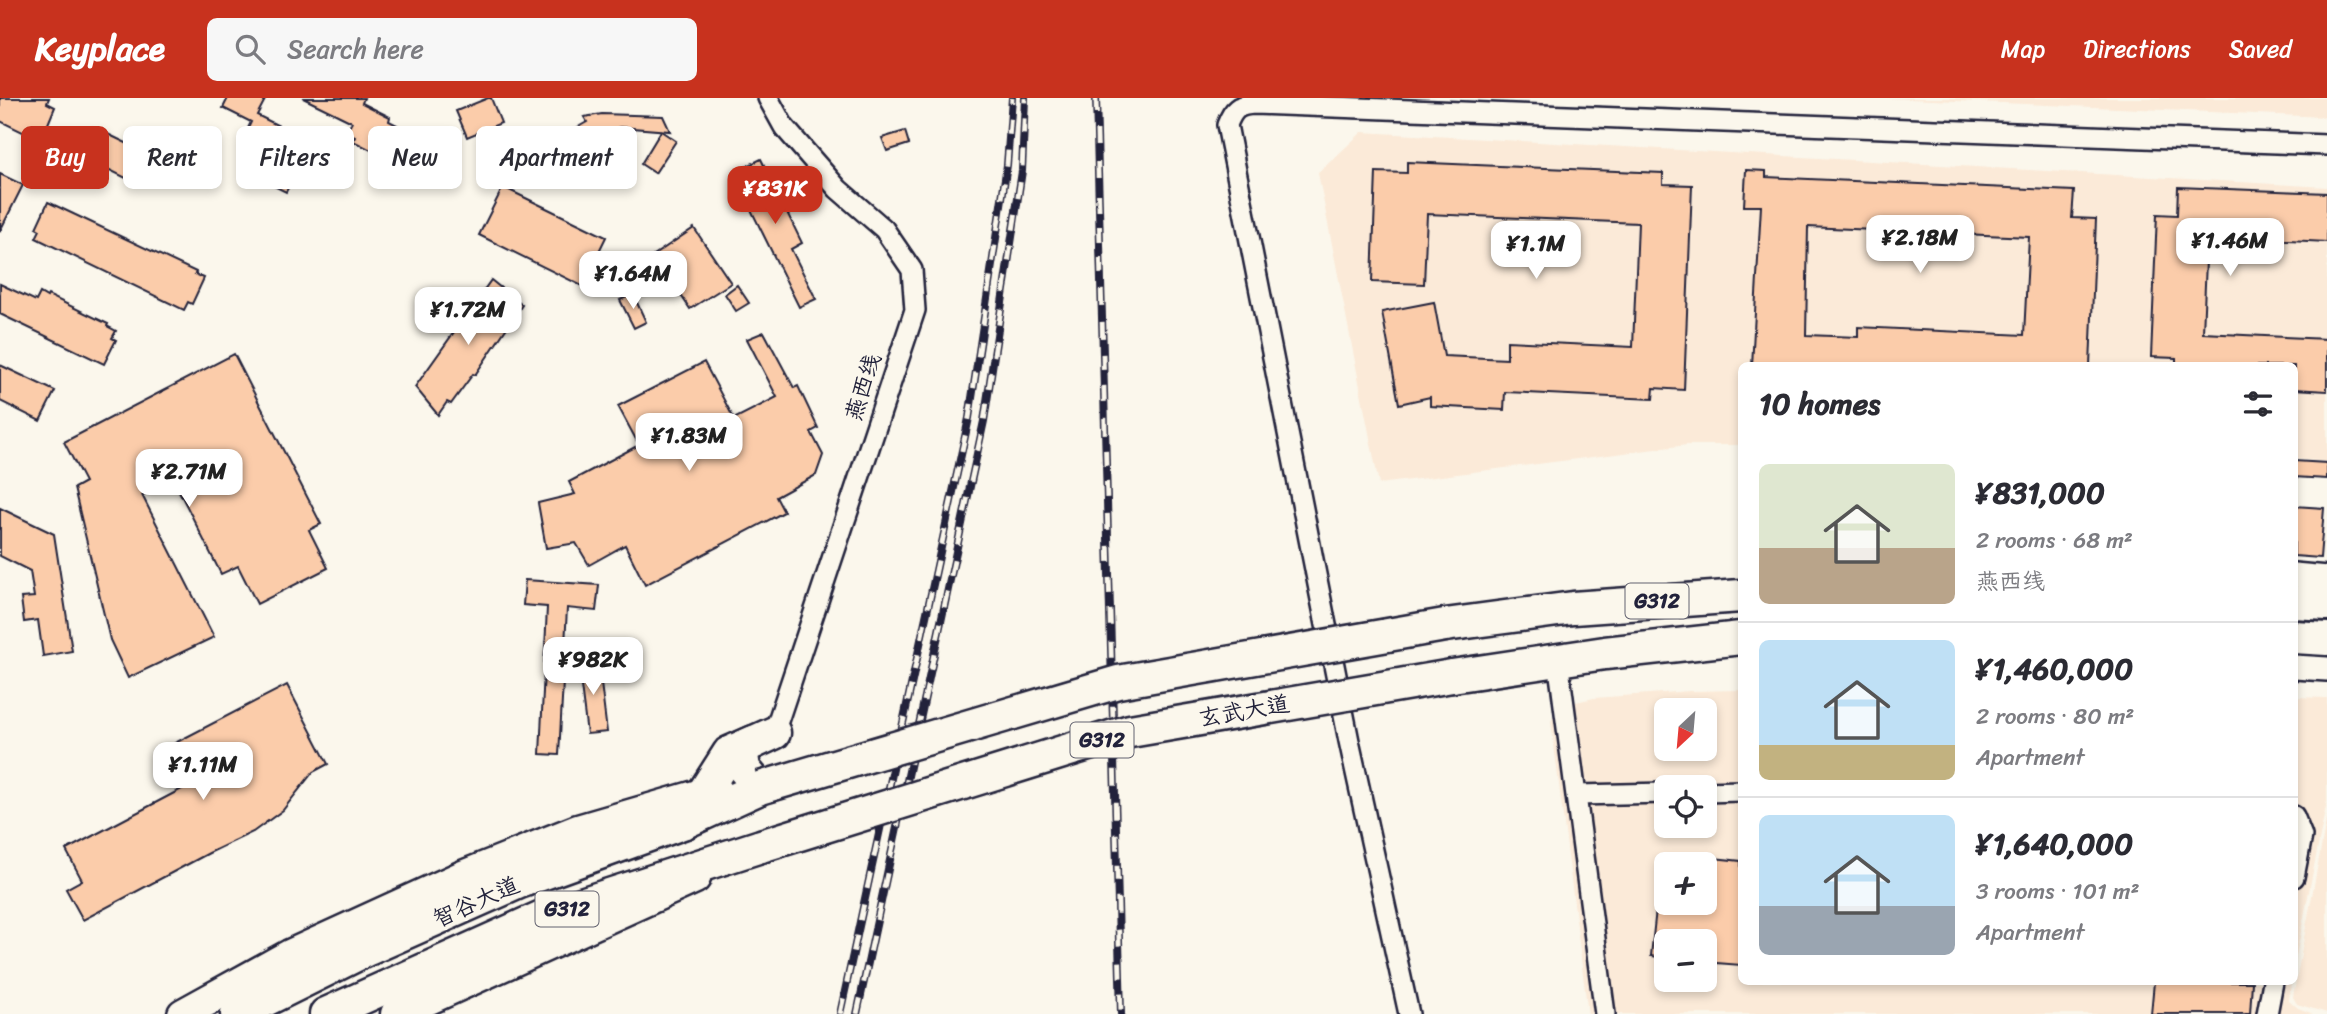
<!DOCTYPE html>
<meta charset="utf-8">
<style>
body{margin:0;font-family:Sriracha,"LXGW WenKai TC",sans-serif;background:#f7f7f7;color:#2b2b33;height:100vh;display:flex;flex-direction:column;font-size:26px;white-space:nowrap}
*{box-sizing:border-box;margin:0}
p{font-size:23px;color:#7c7c81}
.icon{flex:none;width:38px;height:38px;fill:none;stroke:currentColor;stroke-width:2;stroke-linecap:round;stroke-linejoin:round}
.map{position:relative;flex:1;overflow:hidden}
.panel{position:absolute;left:1738px;top:264px;width:560px;height:623px;display:flex;flex-direction:column;background:#fff;border-radius:10px;box-shadow:0 4px 10px #0003}
.panel>*{flex:none}
.guide{position:absolute;left:21px;top:28px;width:665px;height:63px;display:flex;gap:14px}
.needle{width:46px;rotate:206deg}
.fabs{position:absolute;left:1654px;top:600px;display:grid;gap:14px}
.fabs a{display:grid;place-items:center;width:63px;height:63px;border-radius:10px;background:#fff;box-shadow:0 4px 10px #0003;font-size:35px}
.price{position:absolute;translate:-50% -60px;padding:0 16px;border-radius:14px;background:#fff;color:#222;font-size:23px;line-height:46px;filter:drop-shadow(0 2px 4px #0008)}
.price::after{content:'';position:absolute;left:50%;top:42px;width:21px;height:16px;margin-left:-10px;background:inherit;clip-path:polygon(0 0,100% 0,50% 100%)}
.price.current{background:#c8321e;color:#fff}
ul{padding:0;list-style:none}
li{display:flex;align-items:center;gap:21px;height:175px;padding:0 21px}
li+li{border-top:2px solid #e1e1e2}
li span{display:grid;place-items:center;flex:none;width:196px;height:140px;border-radius:10px;color:#555}
li>.icon{margin-inline-start:auto}
span .icon{width:84px;height:84px;fill:#fffc;stroke-width:1}
li b{font-size:30px}
h2{display:flex;justify-content:space-between;align-items:center;height:84px;padding:0 21px;font-size:30px}
.pill{padding:0 24px;border-radius:10px;background:#fff;box-shadow:0 4px 10px #0003;font-size:24px;line-height:63px}
.pill.current{background:#c8321e;color:#fff}
header{display:flex;align-items:center;gap:42px;box-sizing:border-box;height:98px;padding:0 35px;background:#c8321e;color:#fff}
header strong{font-size:33px}
nav{display:flex;gap:38px;margin-inline-start:auto;font-size:24px}
.search{width:490px;height:63px;background:#f7f7f7;display:flex;align-items:center;gap:18px;box-sizing:border-box;padding:0 24px;border-radius:10px;color:#7c7c81;font-size:26px}
.map>svg:first-child{display:block}
</style>
<header>
<strong>Keyplace</strong>
<div class="search"><svg class="icon" aria-label="search" viewBox="0 0 24 24"><circle cx="10" cy="10" r="6"/><path d="M15 15l6 6"/></svg>Search here</div>
<nav><a>Map</a><a>Directions</a><a>Saved</a></nav>
</header>
<div class="map">
<svg width="2327" height="916" viewBox="0 0 2327 916">
<rect width="100%" height="100%" fill="#fbf7ec"/>
<filter id="ink" filterUnits="userSpaceOnUse"><feTurbulence type="fractalNoise" baseFrequency=".0143" numOctaves="2"/><feDisplacementMap in="SourceGraphic" scale="14" xChannelSelector="R" yChannelSelector="G"/><feConvolveMatrix kernelMatrix="1 2 1 2 8 2 1 2 1" color-interpolation-filters="sRGB"/></filter>
<g filter="url(#ink)">
<!-- built -->
<g fill="#fbead8" fill-rule="evenodd">
<polygon points="1886,0 2327,0 2327,19"/>
<polygon points="1362,34 2327,89 2327,364 2294,361 2294,268 1741,268 1741,347 1687,347 1379,386 1318,75"/>
<path d="M1741,592V884H2291L2289,902L2298,910L2313,916H1588L1551,623L1562,607L1594,600L1690,593ZM1666,612H1704V651H1666ZM1666,690H1704V728H1666ZM1666,766H1704V805H1666ZM1666,844H1704V882H1666Z"/>
<polygon points="2294,599 2327,600 2327,703 2294,868"/>
<polygon points="2327,718 2327,915 2297,906 2293,899"/>
</g>
<!-- building -->
<g fill="#fbccaa" stroke="#22223b" stroke-width="2" fill-rule="evenodd">
<polygon points="0,0 49,0 47,5 55,9 41,43 0,23"/>
<polygon points="228,0 266,0 257,17 283,30 272,52 300,66 286,94 258,80 268,58 241,45 251,24 223,10"/>
<polygon points="303,0 364,0 362,5 390,19 389,23 397,27 384,54 373,48 371,52 353,43 355,39 346,35 352,24"/>
<polygon points="488,0 491,0 501,25 467,39 456,13"/>
<polygon points="602,16 663,18 670,33 620,29 595,37 556,59 548,46 587,24 584,19"/>
<polygon points="93,29 145,54 143,58 147,60 143,70 147,72 140,87 71,53 78,38 83,40 88,31 91,32"/>
<polygon points="661,33 676,43 655,75 641,66"/>
<polygon points="905,33 909,46 887,53 882,40"/>
<polygon points="761,61 802,145 791,151 816,201 799,209 733,75"/>
<polygon points="1407,64 1663,75 1663,86 1692,87 1684,292 1654,290 1653,301 1505,294 1504,312 1430,308 1430,299 1399,306 1382,214 1434,204 1444,258 1507,261 1507,243 1633,249 1638,125 1427,116 1424,186 1372,184 1376,74 1407,75"/>
<path d="M1746,72L1766,73V79L2074,93L2072,120L2096,121L2090,268H1752L1761,108H1744ZM1808,129L2029,139L2024,237L1858,229V239L1806,237Z"/>
<polygon points="0,76 23,87 0,133"/>
<polygon points="503,89 606,139 582,188 479,137"/>
<polygon points="2178,89 2327,95 2327,144 2207,138 2203,235 2327,241 2327,293 2294,291 2294,268 2176,268 2176,260 2151,259 2157,116 2177,117"/>
<polygon points="48,104 196,174 195,176 204,180 192,206 188,204 184,212 36,140 40,132 36,130"/>
<polygon points="694,130 731,185 690,211 654,157"/>
<polygon points="491,182 522,207 475,277 473,276 451,306 447,304 438,317 415,289"/>
<polygon points="0,186 36,203 40,195 47,199 48,197 108,226 107,228 116,233 112,240 116,242 104,266 0,216"/>
<polygon points="737,187 749,205 736,213 725,196"/>
<polygon points="633,196 646,224 634,230 620,202"/>
<polygon points="764,234 794,290 798,288 818,330 811,334 823,357 816,377 776,399 784,414 645,487 625,447 589,467 576,445 546,450 538,405 575,396 569,384 639,347 618,308 704,264 734,321 777,299 747,241"/>
<polygon points="234,256 321,426 309,432 328,470 257,506 238,468 221,476 173,381 142,397 214,539 128,580 110,542 74,390 85,384 64,344"/>
<polygon points="0,267 55,293 40,323 0,303"/>
<polygon points="2294,363 2327,365 2327,381 2294,379"/>
<polygon points="2294,408 2324,410 2320,460 2294,458"/>
<polygon points="0,410 54,436 72,553 43,558 38,522 24,524 21,500 34,499 30,473 0,458"/>
<polygon points="525,482 599,487 596,513 567,510 559,657 540,656 547,509 523,507"/>
<polygon points="598,561 607,634 587,636 578,564"/>
<polygon points="287,587 328,666 313,674 283,712 253,734 209,755 83,822 66,791 82,782 66,752 195,684 175,645"/>
<polygon points="1704,759 1741,763 1741,867 1704,864 1704,844 1666,844 1666,860 1651,858 1656,811 1659,811 1660,805 1704,805"/>
<polygon points="2154,884 2252,884 2250,916 2151,916"/>
</g>
<g fill="none" stroke-linecap="round" stroke-linejoin="round">
<!-- minor casing -->
<g stroke="#22223b" stroke-width="24">
<g id="minor">
<polyline points="768,0 784,29 838,91 884,131 912,172 915,212 774,635"/>
<polyline points="1558,562 1605,916"/>
<polyline points="1704,694 1741,693"/>
<polyline points="1577,697 1666,695"/>
<polyline points="2294,718 2302,738 2294,779"/>
<path d="M1409,916L1349,643L1227,27C1233,11 1238,7 1254,6L2327,47"/>
<polyline points="2267,916 2273,884"/>
</g>
</g>
<!-- tertiary casing -->
<g stroke="#22223b" stroke-width="28">
<g id="tertiary">
<polyline points="2294,477 2327,480"/>
<polyline points="2294,569 2327,571"/>
</g>
</g>
<!-- primary casing -->
<g stroke="#22223b" stroke-width="35">
<g id="primary">
<polyline points="183,916 290,857 463,778 578,732 702,696 718,694"/>
<polyline points="396,916 695,780"/>
</g>
</g>
<!-- trunk casing -->
<g stroke="#22223b" stroke-width="37">
<g id="trunk">
<polyline points="2294,504 2327,506"/>
<polyline points="1445,527 1573,510 1741,498"/>
<polyline points="2294,539 2327,541"/>
<polyline points="1452,578 1605,555 1741,540"/>
<polyline points="685,724 729,655 754,644"/>
<polyline points="237,916 368,851 519,784 685,724 760,690 744,671 741,650 774,635"/>
<polyline points="326,916 544,818 761,748"/>
</g>
</g>
<!-- minor -->
<use href="#minor" stroke="#fbf7ec" stroke-width="19"/>
<!-- tertiary -->
<use href="#tertiary" stroke="#fbf7ec" stroke-width="23"/>
<!-- primary -->
<use href="#primary" stroke="#fbf7ec" stroke-width="30"/>
<!-- trunk -->
<use href="#trunk" stroke="#fbf7ec" stroke-width="32"/>
<!-- rail casing -->
<g stroke="#22223b" stroke-width="8">
<g id="rail">
<polyline points="1096,0 1121,916"/>
<polyline points="840,916 969,320 1007,67 1012,0"/>
<polyline points="857,916 984,323 1022,73 1025,0"/>
</g>
</g>
<!-- rail -->
<use href="#rail" stroke="#fbf7ec" stroke-width="5" stroke-dasharray="16" stroke-linecap="butt"/>
<!-- trunk-bridge casing -->
<g stroke="#22223b" stroke-width="37" stroke-linecap="butt">
<g id="trunk-bridge">
<polyline points="760,690 1118,584 1445,527"/>
<polyline points="761,748 1130,633 1452,578"/>
</g>
</g>
<!-- trunk-bridge -->
<use href="#trunk-bridge" stroke="#fbf7ec" stroke-width="32"/>
</g>
</g>
<g text-anchor="middle" dominant-baseline="central" stroke-width="7" stroke-linejoin="round" paint-order="stroke">
<!-- shield labels -->
<g fill="#fbf7ec" stroke="#636270" stroke-width="2">
<rect x="1625.5" y="485.5" width="63" height="35" rx="5"/>
<rect x="1070.5" y="624.5" width="63" height="35" rx="5"/>
<rect x="535.5" y="793.5" width="63" height="35" rx="5"/>
</g>
<g font-size="21" font-weight="bold" fill="#22223b">
<text x="1657" y="503">G312</text>
<text x="1102" y="642">G312</text>
<text x="567" y="811">G312</text>
</g>
<!-- street labels -->
<g font-size="23" fill="#22223b" stroke="#fbf7ec">
<text transform="translate(863 289) rotate(-72)">燕西线</text>
<text transform="translate(1244 613) rotate(-10)">玄武大道</text>
<text transform="translate(476 804) rotate(-24)">智谷大道</text>
</g>
</g>
</svg>
<div class="fabs">
<a><svg class="needle" viewBox="-14 -14 28 28"><path d="M0-13l5 13h-10z" fill="#e53935"/><path d="M0 13l5-13h-10z" fill="#7c7c81"/></svg></a>
<a><svg class="icon" aria-label="locate" viewBox="0 0 24 24"><circle cx="12" cy="12" r="6"/><path d="M12 2v4M12 18v4M2 12h4M18 12h4"/></svg></a>
<a>+</a>
<a>−</a>
</div>
<b class="price current" style="left:775px;top:128px">¥831K</b>
<b class="price" style="left:1920px;top:177px">¥2.18M</b>
<b class="price" style="left:2230px;top:180px">¥1.46M</b>
<b class="price" style="left:1536px;top:183px">¥1.1M</b>
<b class="price" style="left:633px;top:213px">¥1.64M</b>
<b class="price" style="left:468px;top:249px">¥1.72M</b>
<b class="price" style="left:689px;top:375px">¥1.83M</b>
<b class="price" style="left:189px;top:411px">¥2.71M</b>
<b class="price" style="left:593px;top:599px">¥982K</b>
<b class="price" style="left:203px;top:704px">¥1.11M</b>
<div class="guide">
<a class="pill current">Buy</a>
<a class="pill">Rent</a>
<a class="pill">Filters</a>
<a class="pill">New</a>
<a class="pill">Apartment</a>
</div>
<section class="panel">
<h2>10 homes<svg class="icon" aria-label="filters" viewBox="0 0 24 24"><path d="M4 7h16M4 17h16"/><circle cx="9" cy="7" r="2"/><circle cx="15" cy="17" r="2"/></svg></h2>
<ul>
<li><span style="background:linear-gradient(#dfe7d0 60%,#b9a48a 0)"><svg class="icon" aria-label="home" viewBox="0 0 24 24"><path d="M3 11l9-7 9 7M6 9v11h12V9"/></svg></span><div><b>¥831,000</b><p>2 rooms · 68 m²</p><p>燕西线</p></div></li>
<li><span style="background:linear-gradient(#bfe0f5 75%,#c2b280 0)"><svg class="icon" aria-label="home" viewBox="0 0 24 24"><path d="M3 11l9-7 9 7M6 9v11h12V9"/></svg></span><div><b>¥1,460,000</b><p>2 rooms · 80 m²</p><p>Apartment</p></div></li>
<li><span style="background:linear-gradient(#bfe0f5 65%,#9aa5b1 0)"><svg class="icon" aria-label="home" viewBox="0 0 24 24"><path d="M3 11l9-7 9 7M6 9v11h12V9"/></svg></span><div><b>¥1,640,000</b><p>3 rooms · 101 m²</p><p>Apartment</p></div></li>
</ul>
</section>
</div>
